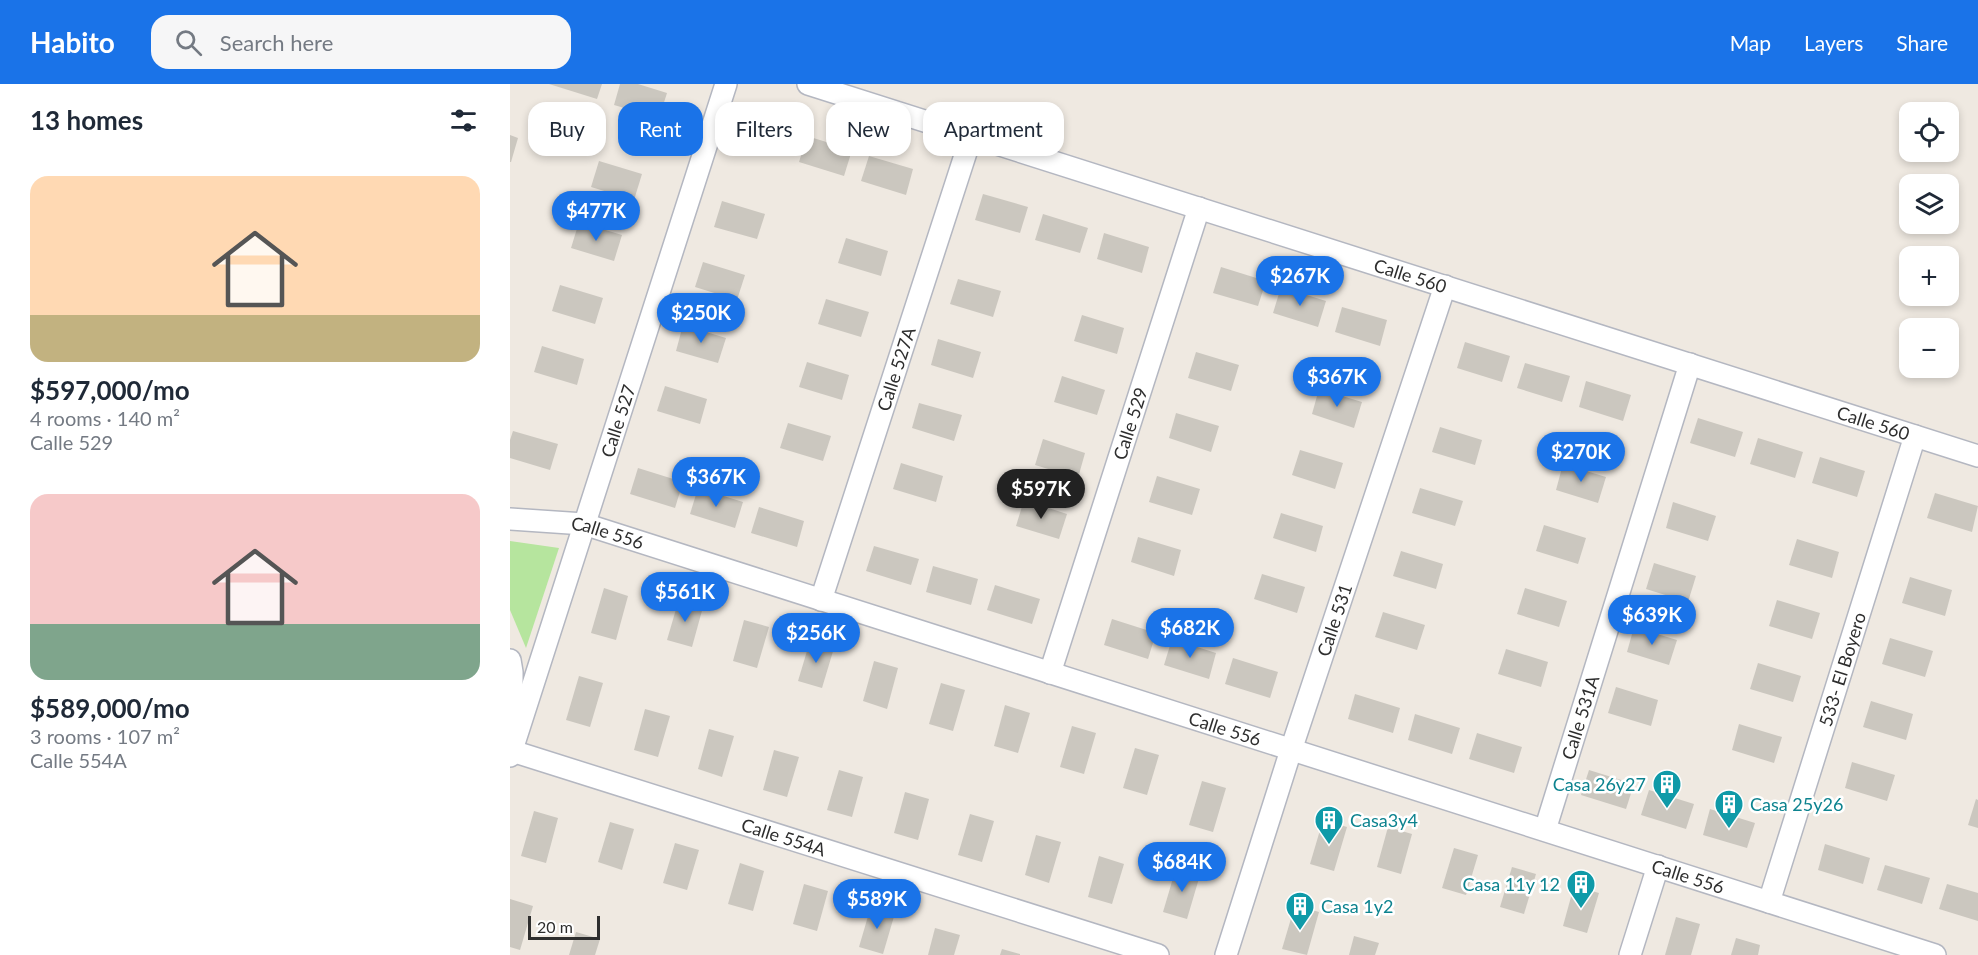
<!DOCTYPE html>
<meta charset="utf-8">
<style>
body{margin:0;font-family:Lato,sans-serif;background:#f6f6f7;color:#1f2937;height:100vh;display:flex;flex-direction:column;font-size:22px;white-space:nowrap}
*{box-sizing:border-box;margin:0}
p{font-size:20px;color:#747a83}
.icon{flex:none;width:33px;height:33px;fill:none;stroke:currentColor;stroke-width:2;stroke-linecap:round;stroke-linejoin:round}
.map{position:relative;flex:1;overflow:hidden}
.panel{display:flex;flex-direction:column;background:#fff;width:510px}
.panel>*{flex:none}
.top-card{position:absolute;left:18px;top:18px;width:570px;height:54px;display:flex;gap:12px}
.buttons{position:absolute;left:1389px;top:18px;display:grid;gap:12px}
.buttons a{display:grid;place-items:center;width:60px;height:60px;border-radius:12px;background:#fff;box-shadow:0 3px 9px #0003;font-size:30px}
.scale{position:absolute;left:18px;bottom:15px;width:72px;box-sizing:border-box;padding-left:6px;border:3px solid #2e2e2e;border-top:0;font-size:16px;line-height:21px;white-space:nowrap;color:#2e2e2e;-webkit-text-stroke:4px #fff;paint-order:stroke}
.price{position:absolute;translate:-50% -51px;padding:0 14px;border-radius:21px;background:#1a73e8;color:#fff;font-size:20px;line-height:39px;filter:drop-shadow(0 2px 3px #0008)}
.price::after{content:'';position:absolute;left:50%;top:36px;width:18px;height:14px;margin-left:-9px;background:inherit;clip-path:polygon(0 0,100% 0,50% 100%)}
.price.current{background:#222;color:#fff}
ul{padding:0;list-style:none}
li{display:grid;align-content:center;gap:12px;height:318px;padding:0 30px}
li span{display:grid;place-items:center;height:186px;border-radius:18px;color:#555}
li>.icon{margin-inline-start:auto}
span .icon{width:108px;height:108px;fill:#fffc;stroke-width:1}
li b{font-size:26px}
h2{display:flex;justify-content:space-between;align-items:center;height:72px;padding:0 30px;font-size:26px}
.tag{padding:0 21px;border-radius:18px;background:#fff;box-shadow:0 3px 9px #0003;font-size:21px;line-height:54px}
.tag.current{background:#1a73e8;color:#fff}
header{display:flex;align-items:center;gap:36px;box-sizing:border-box;height:84px;padding:0 30px;background:#1a73e8;color:#fff}
header strong{font-size:28px}
nav{display:flex;gap:33px;margin-inline-start:auto;font-size:21px}
.search{width:420px;height:54px;background:#f6f6f7;display:flex;align-items:center;gap:15px;box-sizing:border-box;padding:0 21px;border-radius:18px;color:#747a83;font-size:22px}
main{display:flex;flex:1;min-height:0}
.map>svg:first-child{display:block}
</style>
<header>
<strong>Habito</strong>
<div class="search"><svg class="icon" aria-label="search" viewBox="0 0 24 24"><circle cx="10" cy="10" r="6"/><path d="M15 15l6 6"/></svg>Search here</div>
<nav><a>Map</a><a>Layers</a><a>Share</a></nav>
</header>
<main>
<section class="panel">
<h2>13 homes<svg class="icon" aria-label="filters" viewBox="0 0 24 24"><path d="M4 7h16M4 17h16"/><circle cx="9" cy="7" r="2"/><circle cx="15" cy="17" r="2"/></svg></h2>
<ul>
<li><span style="background:linear-gradient(#ffd9b3 75%,#c2b280 0)"><svg class="icon" aria-label="home" viewBox="0 0 24 24"><path d="M3 11l9-7 9 7M6 9v11h12V9"/></svg></span><div><b>$597,000/mo</b><p>4 rooms · 140 m²</p><p>Calle 529</p></div></li>
<li><span style="background:linear-gradient(#f6c9c9 70%,#7fa58c 0)"><svg class="icon" aria-label="home" viewBox="0 0 24 24"><path d="M3 11l9-7 9 7M6 9v11h12V9"/></svg></span><div><b>$589,000/mo</b><p>3 rooms · 107 m²</p><p>Calle 554A</p></div></li>
</ul>
</section>
<div class="map">
<svg width="1468" height="871" viewBox="0 0 1468 871">
<rect width="100%" height="100%" fill="#efe9e1"/>
<!-- green -->
<polygon fill="#b6e59e" points="0,457 49,464 16,564 0,526"/>
<!-- building -->
<g fill="#cbc7bf">
<polygon points="39,0 92,0 87,15"/>
<polygon points="110,0 128,0 157,9 149,34 104,21"/>
<polygon points="237,32 282,46 274,72 229,58"/>
<polygon points="0,51 8,54 1,78 0,78"/>
<polygon points="297,52 342,66 334,92 289,78"/>
<polygon points="359,72 403,85 396,111 351,97"/>
<polygon points="89,77 132,90 124,116 81,103"/>
<polygon points="473,110 518,123 510,149 465,136"/>
<polygon points="212,117 255,130 247,155 204,143"/>
<polygon points="533,130 578,144 570,169 525,156"/>
<polygon points="69,138 112,151 104,177 61,164"/>
<polygon points="594,149 639,163 632,189 587,175"/>
<polygon points="336,154 378,167 371,192 328,179"/>
<polygon points="193,178 235,191 227,216 185,203"/>
<polygon points="711,183 756,197 748,222 703,209"/>
<polygon points="448,195 491,207 483,233 440,220"/>
<polygon points="50,201 93,214 85,240 42,227"/>
<polygon points="771,203 816,217 808,243 763,229"/>
<polygon points="316,215 359,228 351,253 308,240"/>
<polygon points="832,223 877,236 870,262 825,248"/>
<polygon points="572,231 614,244 607,270 564,257"/>
<polygon points="173,241 216,254 208,279 166,267"/>
<polygon points="428,255 471,268 463,294 421,281"/>
<polygon points="955,258 1000,272 992,298 947,284"/>
<polygon points="32,262 74,275 67,301 24,288"/>
<polygon points="686,268 729,281 721,307 678,294"/>
<polygon points="297,278 339,291 332,316 289,303"/>
<polygon points="1015,279 1060,292 1052,318 1007,304"/>
<polygon points="552,292 595,306 587,331 544,318"/>
<polygon points="1076,297 1121,311 1113,337 1069,323"/>
<polygon points="155,302 197,315 190,340 147,327"/>
<polygon points="809,305 852,318 844,344 802,330"/>
<polygon points="409,319 452,331 444,357 402,344"/>
<polygon points="666,329 709,342 701,368 659,354"/>
<polygon points="1188,334 1233,348 1225,373 1180,359"/>
<polygon points="278,339 321,352 313,377 270,364"/>
<polygon points="930,343 972,356 965,381 922,368"/>
<polygon points="3,347 48,360 40,386 0,374 0,356"/>
<polygon points="1248,354 1293,368 1285,394 1240,380"/>
<polygon points="533,355 575,369 568,394 525,381"/>
<polygon points="790,366 833,379 825,405 782,391"/>
<polygon points="1310,373 1355,387 1347,413 1302,399"/>
<polygon points="391,379 433,392 426,418 383,405"/>
<polygon points="1053,380 1096,393 1088,419 1046,406"/>
<polygon points="128,384 173,398 165,424 120,410"/>
<polygon points="647,392 690,405 682,431 639,418"/>
<polygon points="188,404 233,418 225,444 180,430"/>
<polygon points="910,404 953,417 945,442 902,429"/>
<polygon points="1425,409 1468,422 1462,448 1417,434"/>
<polygon points="514,416 557,430 549,455 506,442"/>
<polygon points="1163,418 1206,432 1198,457 1156,444"/>
<polygon points="249,423 294,437 287,463 241,449"/>
<polygon points="771,429 813,442 806,468 763,454"/>
<polygon points="1034,441 1076,454 1068,480 1026,467"/>
<polygon points="628,453 671,466 664,492 621,478"/>
<polygon points="1287,455 1329,468 1322,494 1279,481"/>
<polygon points="364,462 409,475 401,501 356,487"/>
<polygon points="891,467 933,480 926,505 883,492"/>
<polygon points="1144,479 1186,492 1178,518 1136,505"/>
<polygon points="423,482 468,495 461,521 416,508"/>
<polygon points="752,490 795,503 787,529 744,515"/>
<polygon points="1400,493 1442,506 1435,532 1392,519"/>
<polygon points="485,501 530,515 522,540 477,526"/>
<polygon points="94,504 118,512 106,556 81,549"/>
<polygon points="1015,504 1057,517 1049,543 1007,530"/>
<polygon points="169,515 193,523 182,563 157,556"/>
<polygon points="1267,516 1310,529 1302,555 1259,542"/>
<polygon points="873,528 915,541 907,566 865,553"/>
<polygon points="602,535 646,549 638,575 594,561"/>
<polygon points="234,536 259,543 247,584 223,577"/>
<polygon points="1124,543 1167,556 1159,581 1117,568"/>
<polygon points="1380,554 1423,567 1415,593 1372,580"/>
<polygon points="662,555 706,569 699,595 654,581"/>
<polygon points="300,557 324,564 312,604 288,597"/>
<polygon points="996,565 1038,578 1031,603 988,590"/>
<polygon points="723,574 768,588 760,614 715,600"/>
<polygon points="364,577 388,584 377,625 353,617"/>
<polygon points="1248,579 1291,592 1283,618 1240,605"/>
<polygon points="69,592 93,599 80,643 56,636"/>
<polygon points="431,599 455,606 443,647 419,640"/>
<polygon points="1106,603 1148,616 1141,642 1098,629"/>
<polygon points="845,610 890,624 883,649 838,635"/>
<polygon points="1361,617 1403,630 1396,656 1353,643"/>
<polygon points="495,621 520,629 508,669 484,662"/>
<polygon points="135,625 160,632 148,673 124,666"/>
<polygon points="905,630 950,644 942,670 898,656"/>
<polygon points="1229,640 1272,653 1264,679 1222,666"/>
<polygon points="562,642 586,649 574,690 550,683"/>
<polygon points="199,645 224,652 212,693 188,685"/>
<polygon points="967,649 1012,663 1004,689 959,675"/>
<polygon points="625,664 649,671 637,711 613,704"/>
<polygon points="264,666 289,673 277,713 253,706"/>
<polygon points="1342,678 1385,691 1377,717 1335,704"/>
<polygon points="329,686 353,693 342,733 317,726"/>
<polygon points="1079,686 1124,700 1116,725 1071,711"/>
<polygon points="692,697 716,704 703,748 679,741"/>
<polygon points="1139,706 1184,720 1176,745 1131,731"/>
<polygon points="395,708 419,715 408,756 384,749"/>
<polygon points="1466,715 1468,716 1468,744 1458,741"/>
<polygon points="1200,725 1245,739 1237,764 1193,751"/>
<polygon points="24,727 48,734 36,779 11,772"/>
<polygon points="460,730 484,737 472,778 448,771"/>
<polygon points="813,736 837,743 824,787 800,780"/>
<polygon points="100,738 124,745 112,786 88,778"/>
<polygon points="878,743 902,750 891,790 867,783"/>
<polygon points="526,751 551,758 539,799 515,791"/>
<polygon points="165,759 189,766 177,806 153,799"/>
<polygon points="1315,760 1360,774 1353,800 1308,786"/>
<polygon points="944,764 968,771 956,811 932,804"/>
<polygon points="589,772 614,780 602,820 578,813"/>
<polygon points="230,779 254,787 243,827 218,820"/>
<polygon points="1375,781 1420,794 1412,820 1367,806"/>
<polygon points="1002,783 1026,790 1014,830 990,823"/>
<polygon points="666,784 690,791 677,835 653,828"/>
<polygon points="294,800 318,807 307,847 283,840"/>
<polygon points="1437,800 1468,809 1468,837 1429,825"/>
<polygon points="1064,802 1089,809 1077,849 1053,842"/>
<polygon points="0,815 23,822 10,866 0,863"/>
<polygon points="785,821 809,828 797,871 772,865"/>
<polygon points="361,822 385,829 373,870 349,863"/>
<polygon points="1166,833 1190,840 1181,871 1155,871"/>
<polygon points="425,844 450,851 444,871 418,871"/>
<polygon points="66,848 90,855 85,871 59,871"/>
<polygon points="844,852 869,859 865,871 839,871"/>
<polygon points="1226,854 1250,861 1248,871 1221,871"/>
<polygon points="492,865 510,870 510,871 490,871"/>
</g>
<g fill="none" stroke-linecap="round" stroke-linejoin="round">
<!-- street casing -->
<g stroke="#b4b7c1" stroke-width="24">
<g id="street">
<path id="s1" d="M298,0L1468,372"/>
<path id="s2" d="M0,435L74,440L1425,871"/>
<path id="s3" d="M311,516L461,53"/>
<polyline points="0,576 2,588 2,644"/>
<path id="s4" d="M540,589L689,124"/>
<path id="s5" d="M2,667L648,871"/>
<path id="s6" d="M0,672L216,0"/>
<path id="s7" d="M1035,746L1180,280"/>
<path id="s8" d="M1259,818L1405,352"/>
<path id="s9" d="M716,871L781,666L935,202"/>
<polyline points="1120,871 1148,782"/>
</g>
</g>
<!-- street -->
<use href="#street" stroke="#fff" stroke-width="21"/>
</g>
<!-- icons -->
<defs>
<g id="building-pin" transform="scale(1.5)"><path d="M0 17L-7.5 6A9.5 9.5 0 1 1 7.5 6Z" fill="#0f9aa8" stroke="#fff"/><path d="M-4-6H4V6H1V3H-1V6H-4ZM-2.5-4.3h1.7v1.8h-1.7ZM.8-4.3h1.7v1.8H.8ZM-2.5-1h1.7V.8h-1.7ZM.8-1h1.7V.8H.8Z" fill="#fff"/></g>
</defs>
<g fill-rule="evenodd">
<use href="#building-pin" x="1157" y="700"/>
<use href="#building-pin" x="1219" y="720"/>
<use href="#building-pin" x="819" y="736"/>
<use href="#building-pin" x="1071" y="800"/>
<use href="#building-pin" x="790" y="822"/>
</g>
<g text-anchor="middle" dominant-baseline="central" stroke-width="5" stroke-linejoin="round" paint-order="stroke">
<!-- street labels -->
<g font-size="18" fill="#2e2e2e" stroke="#fff">
<text stroke="none"><textPath href="#s1" startOffset="632">Calle 560</textPath></text>
<text stroke="none"><textPath href="#s3" startOffset="243">Calle 527A</textPath></text>
<text stroke="none"><textPath href="#s6" startOffset="352">Calle 527</textPath></text>
<text stroke="none"><textPath href="#s4" startOffset="262">Calle 529</textPath></text>
<text stroke="none"><textPath href="#s1" startOffset="1118">Calle 560</textPath></text>
<text stroke="none"><textPath href="#s2" startOffset="99">Calle 556</textPath></text>
<text stroke="none"><textPath href="#s9" startOffset="352">Calle 531</textPath></text>
<text stroke="none"><textPath href="#s8" startOffset="244">533- El Boyero</textPath></text>
<text stroke="none"><textPath href="#s7" startOffset="118">Calle 531A</textPath></text>
<text stroke="none"><textPath href="#s2" startOffset="747">Calle 556</textPath></text>
<text stroke="none"><textPath href="#s5" startOffset="285">Calle 554A</textPath></text>
<text stroke="none"><textPath href="#s2" startOffset="1233">Calle 556</textPath></text>
</g>
<!-- culture labels -->
<g font-size="18" fill="#0d838f" stroke="#fff" text-anchor="start">
<text x="1136" y="700" text-anchor="end">Casa 26y27</text>
<text x="1240" y="720">Casa 25y26</text>
<text x="840" y="736">Casa3y4</text>
<text x="1050" y="800" text-anchor="end">Casa 11y 12</text>
<text x="811" y="822">Casa 1y2</text>
</g>
</g>
</svg>
<div class="buttons">
<a><svg class="icon" aria-label="locate" viewBox="0 0 24 24"><circle cx="12" cy="12" r="6"/><path d="M12 2v4M12 18v4M2 12h4M18 12h4"/></svg></a>
<a><svg class="icon" aria-label="layers" viewBox="0 0 24 24"><path d="M12 4l9 5-9 5-9-5zM3 14l9 5 9-5"/></svg></a>
<a>+</a>
<a>−</a>
</div>
<div class="scale">20 m</div>
<b class="price" style="left:86px;top:158px">$477K</b>
<b class="price" style="left:790px;top:223px">$267K</b>
<b class="price" style="left:191px;top:260px">$250K</b>
<b class="price" style="left:827px;top:324px">$367K</b>
<b class="price" style="left:1071px;top:399px">$270K</b>
<b class="price" style="left:206px;top:424px">$367K</b>
<b class="price current" style="left:531px;top:436px">$597K</b>
<b class="price" style="left:175px;top:539px">$561K</b>
<b class="price" style="left:1142px;top:562px">$639K</b>
<b class="price" style="left:680px;top:575px">$682K</b>
<b class="price" style="left:306px;top:580px">$256K</b>
<b class="price" style="left:672px;top:809px">$684K</b>
<b class="price" style="left:367px;top:846px">$589K</b>
<div class="top-card">
<a class="tag">Buy</a>
<a class="tag current">Rent</a>
<a class="tag">Filters</a>
<a class="tag">New</a>
<a class="tag">Apartment</a>
</div>
</div>
</main>
